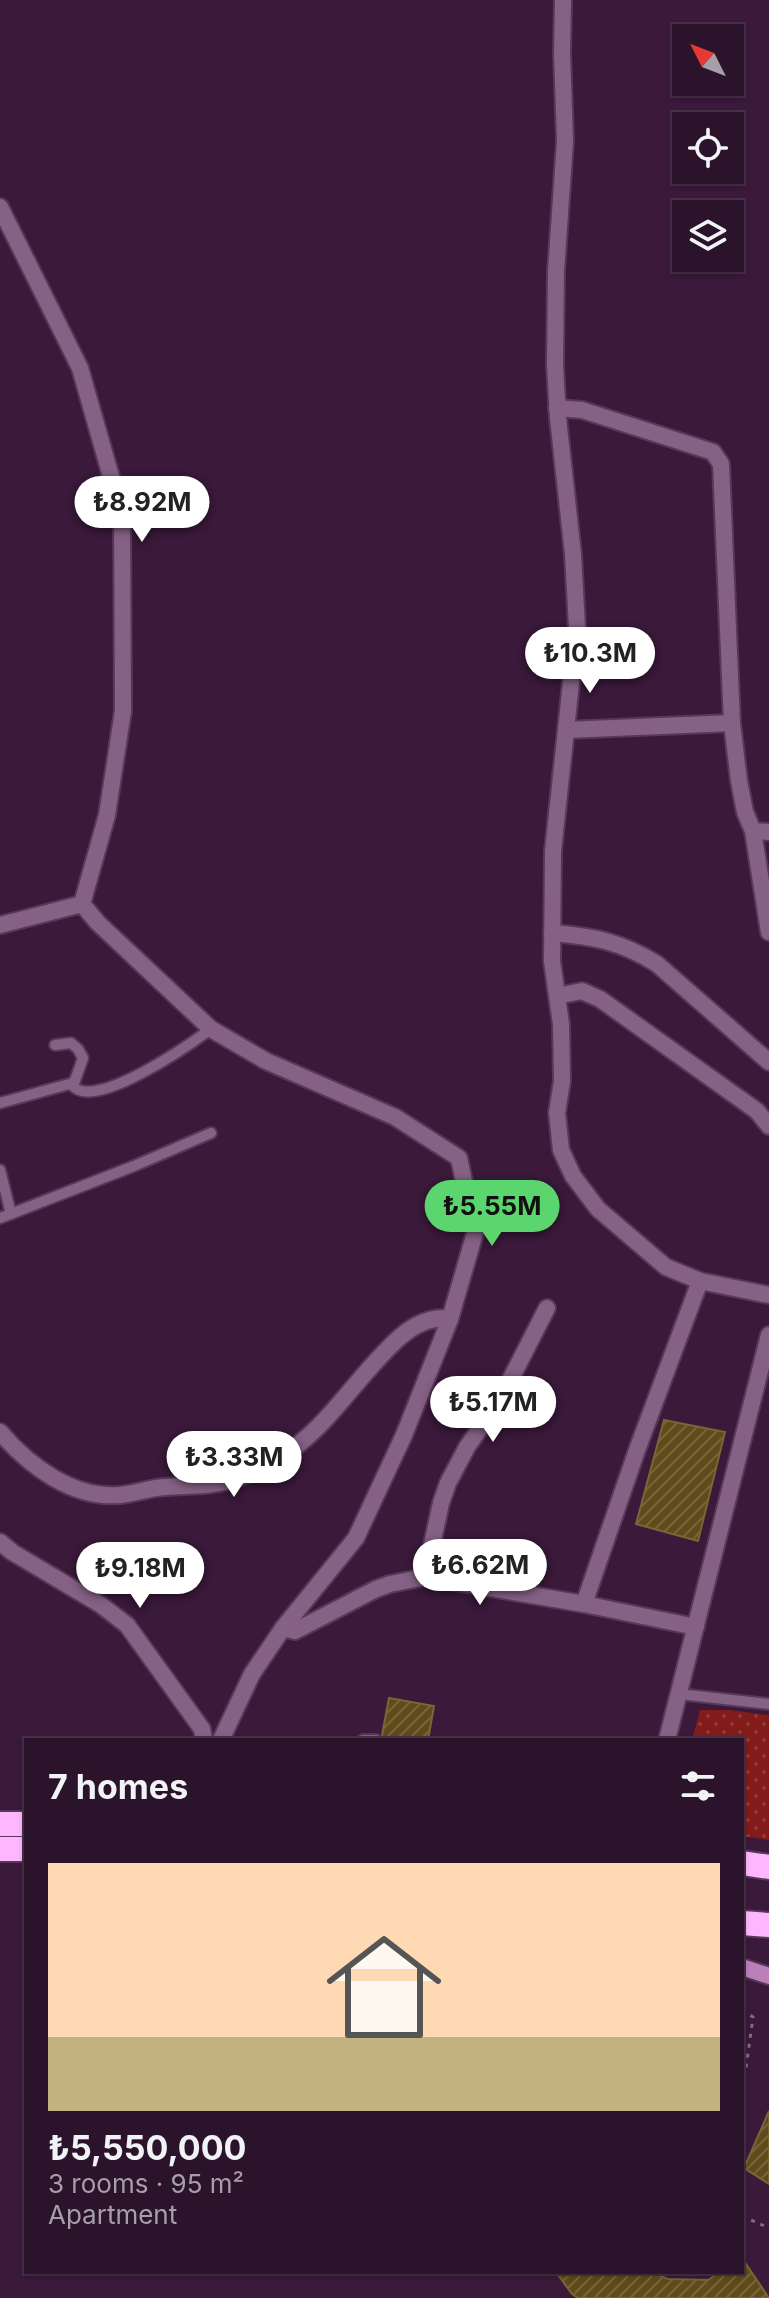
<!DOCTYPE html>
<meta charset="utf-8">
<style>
body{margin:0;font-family:Inter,sans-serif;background:#382038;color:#f1f3f6;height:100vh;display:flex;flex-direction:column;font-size:30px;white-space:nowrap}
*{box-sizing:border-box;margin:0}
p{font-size:26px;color:#a69ea9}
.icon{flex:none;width:44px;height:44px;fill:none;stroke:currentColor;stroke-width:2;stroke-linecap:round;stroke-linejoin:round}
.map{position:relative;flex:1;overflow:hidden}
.side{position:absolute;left:24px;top:1738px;width:720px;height:536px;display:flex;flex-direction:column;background:#2c132c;border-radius:0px;box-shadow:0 2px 6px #0004,0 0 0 2px #483248}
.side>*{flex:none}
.needle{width:52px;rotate:312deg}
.fabs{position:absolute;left:672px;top:24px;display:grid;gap:16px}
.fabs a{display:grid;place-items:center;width:72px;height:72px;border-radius:0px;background:#2c132c;box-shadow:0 2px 6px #0004,0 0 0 2px #483248;font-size:40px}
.price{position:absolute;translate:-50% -68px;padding:0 18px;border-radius:28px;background:#fff;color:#222;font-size:26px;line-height:52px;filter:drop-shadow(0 2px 4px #0008)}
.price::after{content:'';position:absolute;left:50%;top:48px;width:24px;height:18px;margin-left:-12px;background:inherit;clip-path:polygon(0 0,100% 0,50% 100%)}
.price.selected{background:#5bd56d;color:#111}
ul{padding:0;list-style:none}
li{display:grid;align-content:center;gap:16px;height:424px;padding:0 24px}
li span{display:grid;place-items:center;height:248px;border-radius:0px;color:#555}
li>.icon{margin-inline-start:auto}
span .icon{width:144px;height:144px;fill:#fffc;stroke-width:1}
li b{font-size:34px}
h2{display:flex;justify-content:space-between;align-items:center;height:96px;padding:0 24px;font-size:34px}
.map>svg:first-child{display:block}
</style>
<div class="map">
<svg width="769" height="2298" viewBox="0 0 769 2298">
<defs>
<pattern id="grass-dots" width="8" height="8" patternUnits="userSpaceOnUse" patternTransform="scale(2)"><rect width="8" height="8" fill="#811c1b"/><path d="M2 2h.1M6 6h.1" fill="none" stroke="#933c3c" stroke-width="1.8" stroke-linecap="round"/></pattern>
<pattern id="building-hatch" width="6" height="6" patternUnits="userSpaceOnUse" patternTransform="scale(2)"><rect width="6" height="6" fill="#5f4b19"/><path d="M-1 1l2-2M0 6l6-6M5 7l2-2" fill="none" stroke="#76643b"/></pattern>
</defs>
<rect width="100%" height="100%" fill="#3a193a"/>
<!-- grass -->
<polygon fill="url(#grass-dots)" points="700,1710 729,1710 769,1715 769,1840 742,1836 742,1740 692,1740"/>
<!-- building -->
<g fill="url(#building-hatch)" stroke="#7a6534" stroke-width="2">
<polygon points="664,1420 725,1432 698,1541 636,1524"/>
<polygon points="389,1698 434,1706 428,1740 384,1740 382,1735"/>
<polygon points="769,2111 769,2184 744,2168"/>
<polygon points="742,2258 769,2298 578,2298 572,2294 556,2272 650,2272 668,2279 708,2280 720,2272 742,2272"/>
</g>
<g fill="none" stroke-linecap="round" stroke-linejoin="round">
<!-- lane casing -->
<g stroke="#573857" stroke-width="14">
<g id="lane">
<path d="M55,1045L71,1043L78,1049L83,1058L73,1086C95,1111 189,1045 211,1029"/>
<polyline points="0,1103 73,1083"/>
<polyline points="0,1170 11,1214"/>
<polyline points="0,1218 134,1166 211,1133"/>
<polyline points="679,1694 769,1704"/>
<polyline points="363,1740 376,1740"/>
</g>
</g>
<!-- street casing -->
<g stroke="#573857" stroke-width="20">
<g id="street">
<polyline points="563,0 562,53 565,141 556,271 555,366 558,418 573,554 577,627 553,851 552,961 561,1024 562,1081 557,1113 561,1150 573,1176 598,1209 666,1267 700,1281 769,1295"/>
<polyline points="0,207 80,368 122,515 123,711 107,815 82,904"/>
<polyline points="557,408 582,410 713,452 721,464 732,723 739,781 745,812 753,831 769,932"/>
<polyline points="566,730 732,723"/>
<polyline points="753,831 769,832"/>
<polyline points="82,904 98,923 211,1029 266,1061 395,1117 459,1158 475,1233 450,1319 404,1435 356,1538 283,1628 252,1674 221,1740"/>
<polyline points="0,925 82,904"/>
<path d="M552,933C593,936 622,942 657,964L769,1062"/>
<polyline points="557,996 582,991 600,999 757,1111 769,1126"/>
<path d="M0,1432C29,1466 73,1499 120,1495C132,1494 144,1490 156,1488C173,1486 189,1486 205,1485C231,1483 258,1471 279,1458C329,1428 357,1375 400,1337C414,1325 432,1316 450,1319"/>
<polyline points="0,1542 12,1552 101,1605 127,1625 202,1729 204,1740"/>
<polyline points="425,1577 441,1503 448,1483 467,1447 501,1398 547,1308"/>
<polyline points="584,1604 637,1450 700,1281"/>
<polyline points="283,1628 295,1631 376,1589 390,1584 425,1577 584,1604 696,1627"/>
<polyline points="667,1740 769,1335"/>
</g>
</g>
<!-- secondary casing -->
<g stroke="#573857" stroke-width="20">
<polyline id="secondary" points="742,1967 769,1976"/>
</g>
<!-- highway casing -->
<g stroke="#573857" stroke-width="28">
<g id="highway">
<polyline points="0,1824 26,1824"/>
<polyline points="0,1849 26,1849"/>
<polyline points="742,1863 769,1867"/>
<polyline points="742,1923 769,1925"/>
</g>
</g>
<!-- path -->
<g stroke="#846884" stroke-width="3" stroke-dasharray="4 6" stroke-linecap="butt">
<polyline points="742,2010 753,2017 746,2068 742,2081"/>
<polyline points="742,2216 769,2228"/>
</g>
<!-- lane -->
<use href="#lane" stroke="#856185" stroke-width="10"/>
<!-- street -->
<use href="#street" stroke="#856185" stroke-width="16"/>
<!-- secondary -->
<use href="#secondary" stroke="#b980ba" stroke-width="16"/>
<!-- highway -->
<use href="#highway" stroke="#feb6fe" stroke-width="24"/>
</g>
</svg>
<div class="fabs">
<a><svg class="needle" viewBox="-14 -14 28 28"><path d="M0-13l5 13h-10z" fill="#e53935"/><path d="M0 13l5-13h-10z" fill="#a69ea9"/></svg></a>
<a><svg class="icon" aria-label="locate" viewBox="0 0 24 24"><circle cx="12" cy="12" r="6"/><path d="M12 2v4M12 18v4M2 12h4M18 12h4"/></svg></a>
<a><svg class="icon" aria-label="layers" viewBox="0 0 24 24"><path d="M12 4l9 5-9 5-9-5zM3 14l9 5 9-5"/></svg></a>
</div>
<b class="price" style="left:142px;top:544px">₺8.92M</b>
<b class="price" style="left:590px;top:695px">₺10.3M</b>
<b class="price selected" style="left:492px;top:1248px">₺5.55M</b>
<b class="price" style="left:493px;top:1444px">₺5.17M</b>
<b class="price" style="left:234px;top:1499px">₺3.33M</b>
<b class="price" style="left:480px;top:1607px">₺6.62M</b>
<b class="price" style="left:140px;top:1610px">₺9.18M</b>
<section class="side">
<h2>7 homes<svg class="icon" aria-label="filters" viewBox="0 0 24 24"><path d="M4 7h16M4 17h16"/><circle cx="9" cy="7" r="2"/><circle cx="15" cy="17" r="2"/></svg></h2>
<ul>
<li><span style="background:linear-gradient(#ffd9b3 70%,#c2b280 0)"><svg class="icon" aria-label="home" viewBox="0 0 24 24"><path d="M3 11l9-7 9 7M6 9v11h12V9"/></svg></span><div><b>₺5,550,000</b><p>3 rooms · 95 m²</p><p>Apartment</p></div></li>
</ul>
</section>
</div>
